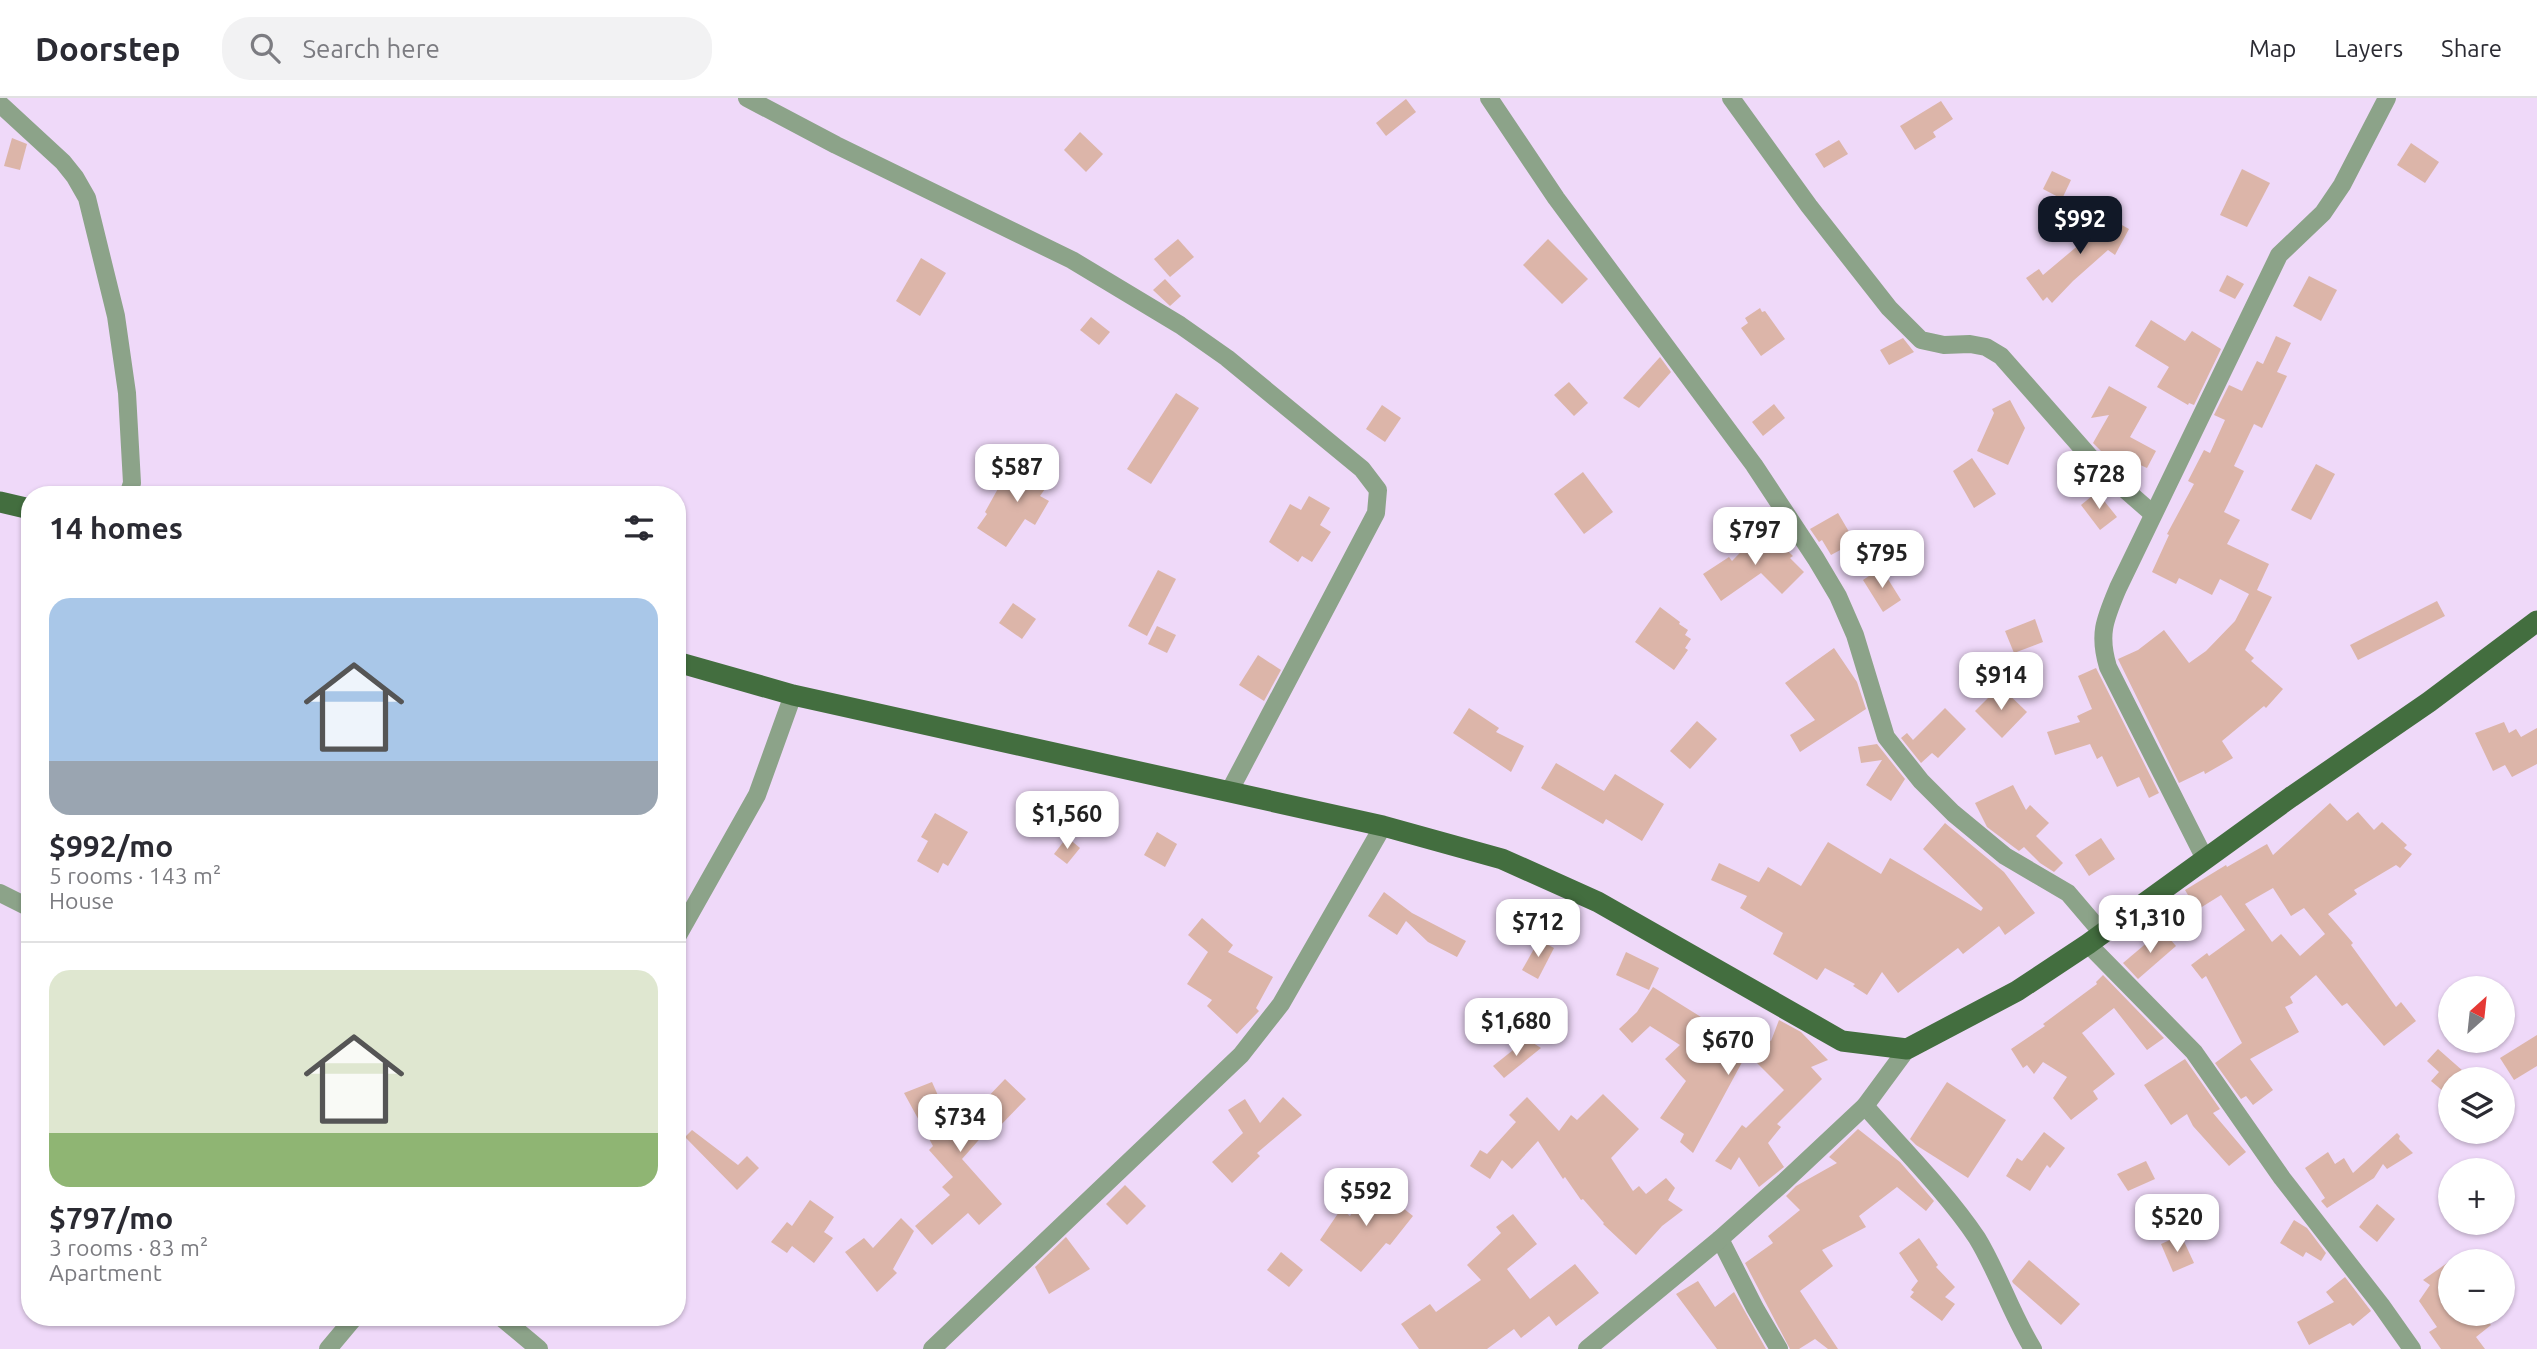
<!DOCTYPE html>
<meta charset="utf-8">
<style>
body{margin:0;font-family:Ubuntu,sans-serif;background:#f2f2f3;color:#2b2b33;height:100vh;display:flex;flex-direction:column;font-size:26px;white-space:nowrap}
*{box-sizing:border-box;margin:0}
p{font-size:23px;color:#7c7c81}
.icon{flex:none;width:38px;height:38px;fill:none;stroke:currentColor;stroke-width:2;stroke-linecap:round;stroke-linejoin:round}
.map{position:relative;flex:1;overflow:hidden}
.details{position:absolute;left:21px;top:388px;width:665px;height:840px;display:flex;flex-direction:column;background:#fff;border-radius:28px;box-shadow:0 2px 5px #0004}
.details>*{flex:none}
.needle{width:46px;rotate:27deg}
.buttons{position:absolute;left:2438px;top:878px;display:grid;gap:14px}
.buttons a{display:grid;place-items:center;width:77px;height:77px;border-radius:50%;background:#fff;box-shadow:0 2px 5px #0004;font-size:35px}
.price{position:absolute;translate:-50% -60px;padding:0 16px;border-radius:14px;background:#fff;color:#222;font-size:23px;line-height:46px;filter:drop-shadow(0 2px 4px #0008)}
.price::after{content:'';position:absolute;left:50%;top:42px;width:21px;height:16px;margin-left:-10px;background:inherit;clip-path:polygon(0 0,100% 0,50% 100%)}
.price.selected{background:#111827;color:#fff}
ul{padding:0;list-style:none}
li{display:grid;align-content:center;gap:14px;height:371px;padding:0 28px}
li+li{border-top:2px solid #e1e1e2}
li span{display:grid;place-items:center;height:217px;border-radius:21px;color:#555}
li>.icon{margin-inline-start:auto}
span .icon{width:126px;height:126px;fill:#fffc;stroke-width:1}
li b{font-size:30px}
h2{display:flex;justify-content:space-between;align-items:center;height:84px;padding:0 28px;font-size:30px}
header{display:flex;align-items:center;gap:42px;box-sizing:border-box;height:98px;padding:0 35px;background:#fff;border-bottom:2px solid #e1e1e2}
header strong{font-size:33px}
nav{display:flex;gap:38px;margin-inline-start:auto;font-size:24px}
.search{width:490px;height:63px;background:#f2f2f3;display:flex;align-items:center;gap:18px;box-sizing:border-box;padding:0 24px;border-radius:28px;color:#7c7c81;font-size:26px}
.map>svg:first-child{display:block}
</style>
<header>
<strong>Doorstep</strong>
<div class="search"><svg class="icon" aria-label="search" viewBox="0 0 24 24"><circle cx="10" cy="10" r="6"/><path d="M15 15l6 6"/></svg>Search here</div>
<nav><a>Map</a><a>Layers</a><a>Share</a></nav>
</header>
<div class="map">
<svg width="2537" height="1251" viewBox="0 0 2537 1251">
<rect width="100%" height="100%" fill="#efd9f9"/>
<!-- building -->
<g fill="#dcb5a9" fill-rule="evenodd">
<polygon points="1406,1 1416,14 1386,38 1376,25"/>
<polygon points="1941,3 1953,21 1933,34 1936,39 1915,52 1900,28"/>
<polygon points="1080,34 1103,56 1086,74 1064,52"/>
<polygon points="12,40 27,46 20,72 4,68"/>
<polygon points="1839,42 1848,56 1824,70 1815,56"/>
<polygon points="2411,45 2439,64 2425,85 2397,67"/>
<polygon points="2242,71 2270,85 2247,129 2220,117"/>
<polygon points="2052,73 2071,82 2062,101 2043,91"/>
<polygon points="2093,114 2102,120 2104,117 2129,131 2115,157 2108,152 2073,183 2052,205 2047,199 2043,203 2026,180 2039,171 2043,177 2087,140 2073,133 2081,119 2088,123"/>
<polygon points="1178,141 1194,159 1170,179 1154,161"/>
<polygon points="1548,141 1588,181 1562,206 1523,167"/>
<polygon points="921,160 946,175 920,218 896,203"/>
<polygon points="2227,177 2244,186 2235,201 2219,193"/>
<polygon points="2309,178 2337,192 2321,223 2293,208"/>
<polygon points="1165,181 1181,198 1170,208 1153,192"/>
<polygon points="1760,210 1762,214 1765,213 1785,241 1761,258 1741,230 1748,225 1745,220"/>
<polygon points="1091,219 1110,234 1099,247 1080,232"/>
<polygon points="2151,222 2185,243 2192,233 2221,251 2194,307 2189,305 2188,307 2157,289 2169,269 2135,248"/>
<polygon points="2276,238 2291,245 2277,274 2287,278 2262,330 2254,326 2234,368 2244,373 2224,414 2240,422 2227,446 2269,466 2257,492 2272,499 2245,552 2254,560 2251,563 2283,591 2266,610 2264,608 2222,643 2233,660 2205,676 2204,673 2179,685 2118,561 2138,552 2164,532 2189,565 2206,553 2235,523 2249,496 2220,481 2212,497 2179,480 2176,486 2152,474 2169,437 2167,436 2194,386 2188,383 2204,352 2210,355 2225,322 2214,317 2229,287 2242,293 2257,263 2263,266"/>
<polygon points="1903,240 1914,254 1889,267 1880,252"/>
<polygon points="1660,259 1671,274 1639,310 1623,300"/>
<polygon points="1569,284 1588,305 1574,318 1554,297"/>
<polygon points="2109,288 2147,309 2130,339 2156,353 2147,370 2138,366 2131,378 2118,370 2093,345 2109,317 2091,320"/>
<polygon points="1176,295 1199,310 1151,386 1127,371"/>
<polygon points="2010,302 2025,330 2008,367 1977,353 1994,315 1992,311"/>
<polygon points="1774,306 1785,320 1763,338 1752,324"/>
<polygon points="1382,307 1401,320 1385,344 1366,331"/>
<polygon points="1972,360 1996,396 1974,410 1953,373"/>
<polygon points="1037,361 1057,374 1040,398 1049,403 1035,427 1025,421 1006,449 977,430 987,416 985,414 1005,378 1020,387"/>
<polygon points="2316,366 2335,376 2311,422 2291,412"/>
<polygon points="1583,374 1613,414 1584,436 1554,396"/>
<polygon points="2097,394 2117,419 2100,432 2081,407"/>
<polygon points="1309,398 1330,410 1320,427 1331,434 1312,464 1302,458 1298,464 1269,444 1290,406 1301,412"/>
<polygon points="1838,415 1855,444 1831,457 1822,442 1819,444 1810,431"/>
<polygon points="1764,430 1793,458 1790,460 1804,474 1782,496 1761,475 1721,503 1703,476 1729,459 1732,463"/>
<polygon points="1881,470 1901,502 1883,514 1863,482"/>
<polygon points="1158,472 1176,481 1147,538 1128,528"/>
<polygon points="2437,503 2445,518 2358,562 2350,547"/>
<polygon points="1013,505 1036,521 1022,541 999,525"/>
<polygon points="1660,509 1680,524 1679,526 1688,532 1685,537 1691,541 1685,550 1688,552 1674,572 1635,544"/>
<polygon points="2035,521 2043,544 2014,555 2005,533"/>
<polygon points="1157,528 1176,537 1167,555 1148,546"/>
<polygon points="1834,550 1857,584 1866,611 1800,654 1790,637 1815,622 1785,585"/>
<polygon points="1258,557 1281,572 1264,603 1239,587"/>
<polygon points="2096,570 2159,695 2149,700 2139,679 2117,689 2102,658 2097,661 2090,646 2055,657 2047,634 2080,624 2077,618 2092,611 2078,578"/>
<polygon points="2000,588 2027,614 2002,640 1975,613"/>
<polygon points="1469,610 1499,630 1496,634 1524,648 1511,674 1453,635"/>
<polygon points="1945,610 1966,631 1938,660 1932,655 1921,665 1901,640 1907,635 1913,642"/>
<polygon points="1697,623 1717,641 1690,671 1670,653"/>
<polygon points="2504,624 2509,635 2516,631 2521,639 2537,630 2537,666 2512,679 2505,667 2493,673 2475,635"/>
<polygon points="1877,646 1905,681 1891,703 1866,687 1882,662 1861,665 1858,649"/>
<polygon points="1556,665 1604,693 1615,676 1664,706 1642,743 1606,721 1603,726 1541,690"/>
<polygon points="2013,687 2026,712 2030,707 2049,725 2036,738 2063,765 2054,774 2040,765 2024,749 2019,753 1987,729 1975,705"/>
<path d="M2330,705L2347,723L2358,714L2374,732L2382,724L2407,747L2404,750L2412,756L2400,770L2396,767L2354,792L2357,796L2328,816L2353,845L2351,847L2396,909L2401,904L2416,923L2384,948L2347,905L2342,908L2316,877L2290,899L2293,905L2285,909L2299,934L2250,961L2273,992L2253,1007L2246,998L2241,1001L2215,965L2242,945L2206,878L2202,881L2191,867L2207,855L2209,858L2245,832L2221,797L2197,812L2185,792L2226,767L2227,769L2267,746L2273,757ZM2273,790L2291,818L2304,810L2325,836L2300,858L2281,836L2272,844L2245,806Z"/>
<polygon points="935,715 968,734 948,768 943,765 938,775 917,763 928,743 921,739"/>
<polygon points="1945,725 2004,774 2035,815 2005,837 1999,828 1963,856 1958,850 1898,895 1882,874 1867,897 1853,888 1855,886 1825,870 1817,882 1773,856 1783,835 1740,810 1747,798 1711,782 1719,765 1759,784 1768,769 1801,788 1828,744 1881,776 1890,760 1981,813 1983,810 1923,751"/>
<polygon points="1157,734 1177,746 1165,769 1144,757"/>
<polygon points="1067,739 1080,750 1067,766 1054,756"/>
<polygon points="2101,740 2115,761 2089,778 2075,757"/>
<polygon points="1384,794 1412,815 1466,843 1457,859 1428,844 1406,823 1397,837 1368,818"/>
<polygon points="1202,820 1233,847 1228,854 1273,879 1256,910 1259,913 1237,936 1207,908 1212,902 1187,886 1208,854 1188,837"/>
<polygon points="2162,832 2176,848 2138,881 2123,865"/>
<polygon points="1539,842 1554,850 1538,881 1522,872"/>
<polygon points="1626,854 1659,870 1649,892 1616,877"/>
<polygon points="2103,877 2164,940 2147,952 2114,910 2082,935 2115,976 2093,993 2098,1001 2071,1022 2053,1000 2067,979 2043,964 2034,976 2027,967 2023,970 2011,951 2045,928 2043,926 2097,886 2096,884"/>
<polygon points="1653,889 1725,934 1731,923 1771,943 1779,922 1801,934 1828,962 1811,969 1822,981 1777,1026 1781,1029 1768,1045 1784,1069 1759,1089 1739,1059 1731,1072 1715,1063 1742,1027 1746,1030 1784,992 1747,955 1693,1055 1680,1044 1684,1036 1660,1020 1686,983 1665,961 1680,947 1650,928 1632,945 1619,931 1637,914"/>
<polygon points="1509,923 1526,934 1518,947 1500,936"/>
<polygon points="2537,937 2537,968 2514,982 2500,960"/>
<polygon points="1527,941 1541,950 1504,980 1493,968"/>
<polygon points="2438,951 2463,973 2455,982 2450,982 2450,987 2444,994 2431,983 2439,974 2427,963"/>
<polygon points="2185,961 2220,1011 2213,1015 2246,1054 2229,1068 2193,1028 2187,1016 2171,1027 2144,987"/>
<polygon points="1005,981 1026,1001 997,1031 992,1027 962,1061 1002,1106 979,1127 968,1115 932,1147 915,1128 950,1097 942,1089 953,1079 929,1052 933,1048 904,995 932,984 952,1029 959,1022 962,1026"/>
<polygon points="1947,984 2006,1022 1968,1080 1916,1047 1910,1041"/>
<polygon points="1603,996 1639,1031 1611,1060 1633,1093 1639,1088 1646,1096 1666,1080 1675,1090 1668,1102 1683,1112 1662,1128 1636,1157 1603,1126 1604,1125 1583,1101 1581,1102 1565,1079 1563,1081 1538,1043 1512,1071 1502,1062 1490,1081 1470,1068 1480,1052 1487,1056 1516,1024 1509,1017 1527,999 1559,1033 1571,1017 1577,1022"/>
<polygon points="1283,999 1302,1017 1257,1055 1260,1058 1232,1085 1212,1064 1243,1035 1228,1012 1245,1001 1260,1025"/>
<polygon points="1858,1031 1900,1064 1934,1103 1926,1113 1897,1089 1859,1118 1866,1129 1822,1152 1833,1168 1800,1193 1838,1251 1828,1251 1815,1241 1799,1251 1790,1251 1745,1165 1773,1145 1768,1138 1800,1112 1786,1098 1796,1088 1837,1065 1829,1059"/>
<polygon points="692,1032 738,1067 747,1058 759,1070 737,1092 685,1039"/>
<polygon points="2044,1034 2065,1050 2050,1070 2047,1067 2030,1093 2006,1078 2017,1060 2022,1063"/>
<polygon points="2397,1035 2400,1038 2399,1041 2413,1055 2387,1071 2383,1066 2374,1080 2327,1110 2321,1103 2325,1100 2305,1070 2328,1054 2335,1066 2344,1060 2353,1075"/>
<polygon points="2146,1063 2155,1081 2128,1093 2117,1076"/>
<polygon points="1370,1084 1413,1118 1390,1147 1386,1145 1361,1174 1320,1142 1341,1111 1350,1118"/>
<polygon points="1125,1087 1146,1108 1127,1127 1106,1106"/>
<polygon points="810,1102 834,1119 824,1134 833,1140 814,1165 792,1148 787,1155 771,1144 787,1124 792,1128"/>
<polygon points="2377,1106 2395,1121 2377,1144 2359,1129"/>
<polygon points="1513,1116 1537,1146 1507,1171 1530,1201 1575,1166 1599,1195 1556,1228 1549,1218 1521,1240 1514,1231 1487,1251 1419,1251 1401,1226 1430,1206 1436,1214 1481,1182 1467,1167 1501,1135 1496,1129"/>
<polygon points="901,1120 914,1133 893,1171 897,1175 877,1194 845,1154 864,1140 873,1150"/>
<polygon points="2294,1122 2307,1130 2326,1155 2321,1163 2306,1154 2303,1159 2280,1145"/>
<polygon points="2181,1137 2194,1165 2173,1174 2161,1146"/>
<polygon points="1066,1139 1090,1171 1049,1196 1035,1169"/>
<polygon points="1919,1140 1938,1167 1936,1169 1955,1189 1945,1199 1955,1206 1942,1223 1910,1199 1914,1194 1911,1192 1918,1183 1899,1155"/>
<polygon points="1281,1154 1303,1172 1289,1189 1267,1172"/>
<polygon points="2029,1162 2080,1206 2061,1227 2013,1185 2012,1183"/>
<polygon points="2450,1163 2450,1216 2483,1216 2491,1227 2476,1239 2485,1251 2441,1251 2429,1234 2437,1229 2419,1203 2430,1187 2423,1182"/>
<polygon points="2345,1179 2371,1213 2353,1228 2350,1225 2309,1247 2297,1224 2334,1204 2326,1194"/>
<polygon points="1698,1183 1715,1209 1734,1194 1766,1251 1717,1251 1676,1196"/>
</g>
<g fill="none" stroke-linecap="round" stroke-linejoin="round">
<!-- street -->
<g stroke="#8ca389" stroke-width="18">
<polyline points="747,0 836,47 1072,162 1180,227 1227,260 1362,371 1378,392 1376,415 1229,694"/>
<polyline points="1489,0 1556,100 1754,367 1816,461 1838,498 1855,537 1886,639 1921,683 1953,715 2005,758 2068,795 2103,836"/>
<polyline points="1731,0 1809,108 1889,210 1921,242 1944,247 1970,246 1986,249 2001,258 2097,367 2153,416"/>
<polyline points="0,6 63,64 75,79 87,100 116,218 127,295 132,385 128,397"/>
<path d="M2205,761L2108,569C2098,536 2105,521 2118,490L2279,157L2323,115L2342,87L2387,0"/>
<polyline points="0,795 30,810"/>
<polyline points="677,839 757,697 793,597"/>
<polyline points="2088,846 2194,954 2282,1080 2381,1207 2412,1251"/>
<path d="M1865,1008C1901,1049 1947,1095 1977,1140C1999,1176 2011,1216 2033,1251"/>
<polyline points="1720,1141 1755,1210 1779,1251"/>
<polyline points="502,1220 539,1251"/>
<polyline points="328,1251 354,1220"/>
<polyline points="932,1251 1241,957 1281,906 1383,728"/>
<polyline points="1587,1251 1720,1141 1784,1084 1865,1008 1907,951"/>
</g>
<!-- primary -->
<g stroke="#436e3f" stroke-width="21">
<polyline points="0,404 30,411"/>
<polyline points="677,564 793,597 1383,728 1502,761 1598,804 1842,943 1907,951 2017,893 2088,846 2291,699 2429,604 2537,523"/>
</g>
</g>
</svg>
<div class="buttons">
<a><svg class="needle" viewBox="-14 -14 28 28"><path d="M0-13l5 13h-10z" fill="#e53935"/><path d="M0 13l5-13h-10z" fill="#7c7c81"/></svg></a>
<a><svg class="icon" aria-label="layers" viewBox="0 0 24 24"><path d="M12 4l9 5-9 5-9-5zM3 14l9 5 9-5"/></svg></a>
<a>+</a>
<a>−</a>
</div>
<b class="price selected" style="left:2080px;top:158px">$992</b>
<b class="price" style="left:1017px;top:406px">$587</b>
<b class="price" style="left:2099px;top:413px">$728</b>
<b class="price" style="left:1755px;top:469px">$797</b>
<b class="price" style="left:1882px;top:492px">$795</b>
<b class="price" style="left:2001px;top:614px">$914</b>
<b class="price" style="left:1067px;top:753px">$1,560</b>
<b class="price" style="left:2150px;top:857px">$1,310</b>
<b class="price" style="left:1538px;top:861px">$712</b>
<b class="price" style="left:1516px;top:960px">$1,680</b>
<b class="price" style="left:1728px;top:979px">$670</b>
<b class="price" style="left:960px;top:1056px">$734</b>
<b class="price" style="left:1366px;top:1130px">$592</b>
<b class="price" style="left:2177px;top:1156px">$520</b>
<section class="details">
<h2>14 homes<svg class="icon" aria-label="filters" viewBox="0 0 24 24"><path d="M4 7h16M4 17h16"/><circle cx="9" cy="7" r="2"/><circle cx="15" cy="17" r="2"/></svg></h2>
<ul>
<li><span style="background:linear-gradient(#a9c7e8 75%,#9aa5b1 0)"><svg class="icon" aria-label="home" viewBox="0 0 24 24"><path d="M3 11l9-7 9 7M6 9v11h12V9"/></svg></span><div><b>$992/mo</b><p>5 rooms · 143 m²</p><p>House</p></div></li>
<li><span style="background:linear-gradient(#dfe7d0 75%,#8fb573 0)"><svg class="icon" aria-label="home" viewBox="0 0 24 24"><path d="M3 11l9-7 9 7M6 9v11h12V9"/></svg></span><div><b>$797/mo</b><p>3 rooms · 83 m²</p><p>Apartment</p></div></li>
</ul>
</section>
</div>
